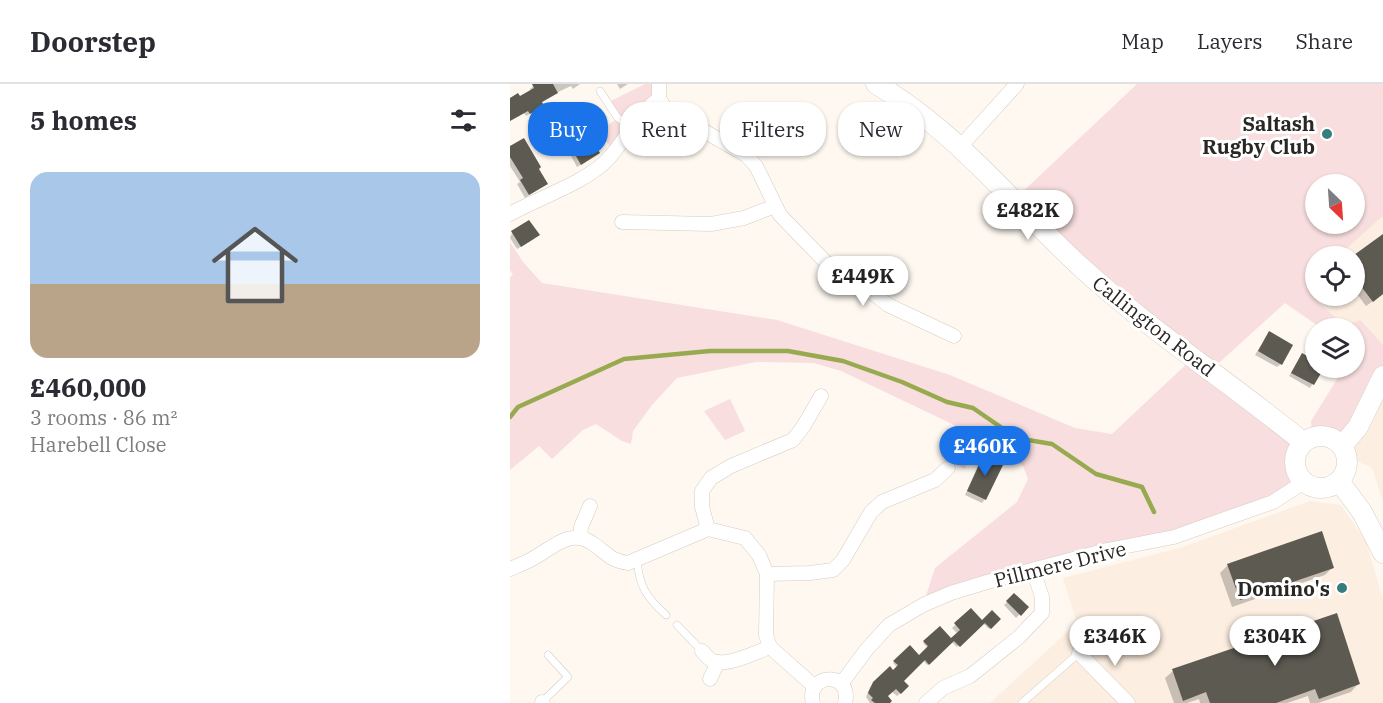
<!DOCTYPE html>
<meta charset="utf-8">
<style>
body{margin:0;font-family:"IBM Plex Serif",serif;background:#f2f2f3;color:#2b2b33;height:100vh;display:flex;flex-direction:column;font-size:22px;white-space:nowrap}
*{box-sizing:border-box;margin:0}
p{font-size:20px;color:#7c7c81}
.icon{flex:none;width:33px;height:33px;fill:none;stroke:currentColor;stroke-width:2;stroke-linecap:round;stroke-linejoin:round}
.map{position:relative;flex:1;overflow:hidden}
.side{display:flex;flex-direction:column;background:#fff;width:510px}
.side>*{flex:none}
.hud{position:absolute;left:18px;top:18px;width:570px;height:54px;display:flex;gap:12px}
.needle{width:39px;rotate:155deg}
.controls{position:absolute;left:795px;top:90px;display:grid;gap:12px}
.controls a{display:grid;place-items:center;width:60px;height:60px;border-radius:50%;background:#fff;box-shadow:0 2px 4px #0004;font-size:30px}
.price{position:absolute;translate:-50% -51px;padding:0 14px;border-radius:21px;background:#fff;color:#222;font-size:20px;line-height:39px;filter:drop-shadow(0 2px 3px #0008)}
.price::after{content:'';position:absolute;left:50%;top:36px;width:18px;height:14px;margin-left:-9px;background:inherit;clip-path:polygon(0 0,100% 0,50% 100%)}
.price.current{background:#1a73e8;color:#fff}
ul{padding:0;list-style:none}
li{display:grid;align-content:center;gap:12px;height:318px;padding:0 30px}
li span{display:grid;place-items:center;height:186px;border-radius:18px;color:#555}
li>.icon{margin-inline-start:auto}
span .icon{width:108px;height:108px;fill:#fffc;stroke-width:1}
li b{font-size:26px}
h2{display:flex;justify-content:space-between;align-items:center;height:72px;padding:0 30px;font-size:26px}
.chip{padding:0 21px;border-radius:24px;background:#fff;box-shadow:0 2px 4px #0004;font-size:21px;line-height:54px}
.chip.current{background:#1a73e8;color:#fff}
header{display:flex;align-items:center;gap:36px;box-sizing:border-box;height:84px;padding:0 30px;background:#fff;border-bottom:2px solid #e1e1e2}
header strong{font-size:28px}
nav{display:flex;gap:33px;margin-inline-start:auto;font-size:21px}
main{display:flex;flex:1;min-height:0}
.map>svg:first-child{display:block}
</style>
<header>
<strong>Doorstep</strong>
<nav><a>Map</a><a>Layers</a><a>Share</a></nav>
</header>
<main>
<section class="side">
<h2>5 homes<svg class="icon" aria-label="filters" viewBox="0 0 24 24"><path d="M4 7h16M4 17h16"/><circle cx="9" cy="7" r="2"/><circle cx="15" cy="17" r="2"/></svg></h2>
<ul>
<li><span style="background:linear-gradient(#a9c7e8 60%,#b9a48a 0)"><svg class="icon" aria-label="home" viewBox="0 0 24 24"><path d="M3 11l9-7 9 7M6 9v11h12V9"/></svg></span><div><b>£460,000</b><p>3 rooms · 86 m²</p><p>Harebell Close</p></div></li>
</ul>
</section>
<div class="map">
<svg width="873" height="619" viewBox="0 0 873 619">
<rect width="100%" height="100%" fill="#fef8f1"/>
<!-- built -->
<g fill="#fceee0">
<polygon points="873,132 873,261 852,236 835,242 810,220 796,201 805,193 806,212 844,212 844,172 828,172"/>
<polygon points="873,292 873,417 862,384 836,372 832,362"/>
<polygon points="800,417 831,421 856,458 873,515 873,619 480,619 567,539 553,494 673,463"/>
</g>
<!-- green -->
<g fill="#f8dede" fill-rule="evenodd">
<polygon points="135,0 149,0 149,15 104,68 87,45 91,46 108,34 97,19"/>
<path d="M627,0H873V132L828,172H806L805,193L796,201L810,220L834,241L851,236L873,261V292L848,343L825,355L812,352L802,353L801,337L834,284H844V244H811L775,219L700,287L793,358C783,373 783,384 794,398L763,418L413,521L425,484L507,418L518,395L513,382L461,349L331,287L304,279L246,278L167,294L142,321L123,347L121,360L112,357L86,340L73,346L42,375L29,362L0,386V193L3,191L0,186V158L13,178L32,199L267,236L440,291L565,344L602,350L683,274L504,116ZM806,100H844V140H806Z"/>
<path d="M69,18L71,21L32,43L29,39C46,28 46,19 69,18Z"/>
<polygon points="220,315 235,347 215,356 194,327"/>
<polygon points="446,349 467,359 455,385 435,374"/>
</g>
<!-- shadow -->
<g fill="#0003">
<polygon points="26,0 70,0 63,5 61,2 46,9 31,19 29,25 16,32 14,29 0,37 0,15 9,14 21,8 20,5"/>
<polygon points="107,0 118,0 110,5"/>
<polygon points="66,26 88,69 67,83 60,70 62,68 45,39"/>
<polygon points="0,64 27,85 36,100 15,114 7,100 10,98 0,82"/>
<polygon points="2,149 24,155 7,165 0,154"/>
<polygon points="873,152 873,210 856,222 844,206 844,173"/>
<polygon points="756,253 771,280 767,283 745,271"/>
<polygon points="792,271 806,284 812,284 800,304 779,292"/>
<polygon points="475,372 475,415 472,419 455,411 471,375"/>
<polygon points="718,481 823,483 815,491 722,523 710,489"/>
<polygon points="504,511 517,523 506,534 494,521"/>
<polygon points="461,526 472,538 489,535 479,545 473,539 447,563 442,558 417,581 413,576 392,597 394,606 387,612 381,607 376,612 378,619 360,619 356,613 360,603 380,584 383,588 387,583 383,579 400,563 409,573 418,564 413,559 430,544 441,556 448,550 442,544"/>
<polygon points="663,587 848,600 841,608 808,619 800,619 798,612 777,619 690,619 689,615 677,619 664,619 655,594"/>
</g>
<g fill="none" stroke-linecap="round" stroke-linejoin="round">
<!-- stream -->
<polyline stroke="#97aa4f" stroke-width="4.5" points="0,333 8,323 114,275 200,267 278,267 333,277 392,298 437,318 463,324 492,344 500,353 542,360 586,390 632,403 644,428"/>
</g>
<!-- building -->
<g fill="#5d5a52">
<polygon points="22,0 43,0 48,9 32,18 34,22 20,30 18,27 0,37 0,14 8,9 10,12 24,4"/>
<polygon points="66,24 84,53 81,54 90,69 71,81 62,65 65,64 48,35"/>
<polygon points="14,54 31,83 29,85 38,100 19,111 10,96 13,94 0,73 0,62"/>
<polygon points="19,136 30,151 11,163 1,147"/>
<polygon points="873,150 873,210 863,218 844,193 844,171"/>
<polygon points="759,247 783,261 772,281 748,267"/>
<polygon points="792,269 806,277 806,284 814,284 804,301 781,289"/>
<polygon points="474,370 494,379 476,416 457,407"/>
<polygon points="812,447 824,484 730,516 717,480"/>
<polygon points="504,509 519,523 511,532 496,517"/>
<polygon points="461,524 472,536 482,526 491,535 481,545 475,539 450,563 444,557 419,581 415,576 394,597 399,602 391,610 386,605 378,612 382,617 380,619 365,619 361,616 363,614 358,609 363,598 380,582 383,586 388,581 383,577 400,561 409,571 418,562 413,557 430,542 441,554 450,546 444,539"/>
<polygon points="827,529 850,600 809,615 805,605 766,619 700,619 696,608 673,617 662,585"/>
</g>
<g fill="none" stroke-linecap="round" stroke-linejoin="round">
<!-- lane casing -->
<g stroke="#d4ccc4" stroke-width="8">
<g id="lane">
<polyline points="90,7 107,33 121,44"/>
<path d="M127,475C129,502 136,513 156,531"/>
<polyline points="167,541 192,567"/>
<polyline points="32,618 58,593 38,571"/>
<polyline points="512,619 569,569"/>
</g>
</g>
<!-- street casing -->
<g stroke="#d4ccc4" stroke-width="15">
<g id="street">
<polyline points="149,15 155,24 166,31 236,71 246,82 270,131 335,198 363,209 378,221 444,252"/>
<polyline points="449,64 507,0"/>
<path d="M0,130C28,114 77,98 98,75C117,55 126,30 149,15V0"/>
<polyline points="112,138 201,140 234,134 265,122"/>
<polyline points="363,209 379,181"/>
<polyline points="198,445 192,423 192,407 201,394 221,382 283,356 293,343 311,312"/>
<polyline points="70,453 71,443 80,422"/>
<path d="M0,485C7,482 15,479 22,475C41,465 60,444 82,459C96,468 100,477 118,479L198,445L235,454L249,471L257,490L256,551L260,563L305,603"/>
<polyline points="257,490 300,489 323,486 333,476 361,428 372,418 425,396 438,384"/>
<path d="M192,567C195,570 199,576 203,577C217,583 247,568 260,563"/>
<polyline points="569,569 618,619"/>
<polyline points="200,595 208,578"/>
<polyline points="331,600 357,565 379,541 413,521 441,509 477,498 597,466 664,453 763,418 794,398"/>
<polyline points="32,618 33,619"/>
<path d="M303,619C295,588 343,587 335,619"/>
<polyline points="416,619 433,604 460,592 474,581 509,553 532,529 532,513 523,486"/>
</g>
</g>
<!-- secondary casing -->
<g stroke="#d4ccc4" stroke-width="21">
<g id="secondary">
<path d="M366,0C447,47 504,122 572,184C642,248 721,299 793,358"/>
<circle cx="811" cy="378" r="26"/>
<polyline points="832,362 848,343 873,292"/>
<polyline points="829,397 852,428 873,469"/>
</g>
</g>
<!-- lane -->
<use href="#lane" stroke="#fff" stroke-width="7"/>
<!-- street -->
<use href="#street" stroke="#fff" stroke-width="14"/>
<!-- secondary -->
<use href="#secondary" stroke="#fff" stroke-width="20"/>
</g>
<!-- markers -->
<g fill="#357e7e" stroke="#fff" stroke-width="2">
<circle cx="817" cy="50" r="6"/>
<circle cx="832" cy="504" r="6"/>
</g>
<g text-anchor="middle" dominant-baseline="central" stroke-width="6" stroke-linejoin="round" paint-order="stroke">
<!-- poi labels -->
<g font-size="20" font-weight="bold" fill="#292724" stroke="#fff" text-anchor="end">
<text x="805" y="39">Saltash<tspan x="805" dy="23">Rugby Club</tspan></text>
<text x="820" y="504">Domino's</text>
</g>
<!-- street labels -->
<g font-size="20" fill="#292724" stroke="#fff">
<text transform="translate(644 242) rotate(38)">Callington Road</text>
<text transform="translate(550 480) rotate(-14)">Pillmere Drive</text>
</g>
</g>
</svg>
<div class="controls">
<a><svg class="needle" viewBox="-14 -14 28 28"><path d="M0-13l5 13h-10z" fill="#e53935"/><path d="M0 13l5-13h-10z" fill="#7c7c81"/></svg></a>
<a><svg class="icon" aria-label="locate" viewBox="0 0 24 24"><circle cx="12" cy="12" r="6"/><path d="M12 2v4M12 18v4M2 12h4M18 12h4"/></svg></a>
<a><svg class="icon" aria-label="layers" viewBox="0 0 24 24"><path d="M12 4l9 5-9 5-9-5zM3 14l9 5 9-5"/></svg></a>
</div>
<b class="price" style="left:518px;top:157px">£482K</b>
<b class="price" style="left:353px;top:223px">£449K</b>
<b class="price current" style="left:475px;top:393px">£460K</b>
<b class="price" style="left:605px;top:583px">£346K</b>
<b class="price" style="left:765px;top:583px">£304K</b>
<div class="hud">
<a class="chip current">Buy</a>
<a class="chip">Rent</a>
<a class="chip">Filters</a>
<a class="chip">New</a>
</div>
</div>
</main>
